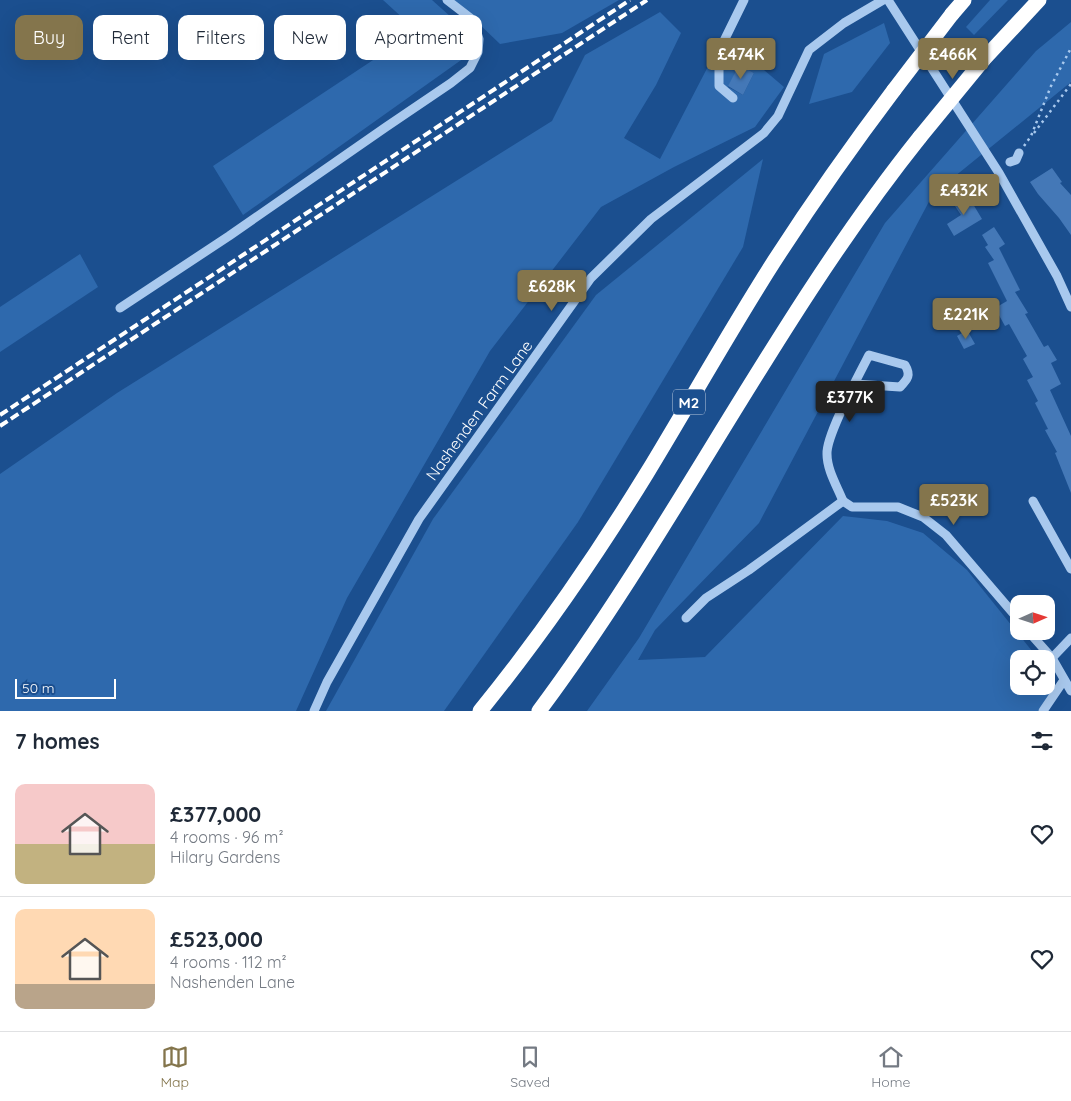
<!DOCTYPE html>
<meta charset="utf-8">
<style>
body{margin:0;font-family:Quicksand,sans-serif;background:#f6f6f7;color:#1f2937;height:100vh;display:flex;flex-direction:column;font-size:19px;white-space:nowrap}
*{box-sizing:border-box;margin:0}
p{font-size:16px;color:#747a83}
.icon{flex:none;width:28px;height:28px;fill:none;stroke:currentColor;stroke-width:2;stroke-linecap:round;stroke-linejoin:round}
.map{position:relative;height:711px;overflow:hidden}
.drawer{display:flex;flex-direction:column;background:#fff;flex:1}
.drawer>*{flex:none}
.banner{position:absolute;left:15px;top:15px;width:500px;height:45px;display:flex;gap:10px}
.needle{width:32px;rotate:87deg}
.controls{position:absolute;left:1010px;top:595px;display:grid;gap:10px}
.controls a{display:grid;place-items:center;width:45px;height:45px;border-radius:10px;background:#fff;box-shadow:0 5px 20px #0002;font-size:25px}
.scale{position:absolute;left:15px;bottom:12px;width:101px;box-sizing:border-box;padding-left:5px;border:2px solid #fff;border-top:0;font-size:14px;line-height:18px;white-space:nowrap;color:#fff;-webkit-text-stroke:4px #1b4f8f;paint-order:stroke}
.price{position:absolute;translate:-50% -42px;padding:0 11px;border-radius:5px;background:#84754c;color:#fff;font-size:16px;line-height:32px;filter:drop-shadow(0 1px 2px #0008)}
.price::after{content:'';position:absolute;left:50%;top:30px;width:15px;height:11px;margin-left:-8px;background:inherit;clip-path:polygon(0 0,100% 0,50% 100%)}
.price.on{background:#222;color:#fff}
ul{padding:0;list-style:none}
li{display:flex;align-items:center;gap:15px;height:125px;padding:0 15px}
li+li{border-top:1px solid #e0e1e3}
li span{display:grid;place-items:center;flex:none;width:140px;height:100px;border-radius:10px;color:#555}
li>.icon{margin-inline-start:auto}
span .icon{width:60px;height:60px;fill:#fffc;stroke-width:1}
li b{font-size:21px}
h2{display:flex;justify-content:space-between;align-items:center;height:60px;padding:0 15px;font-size:21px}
.pill{padding:0 18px;border-radius:10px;background:#fff;box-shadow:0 5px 20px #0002;font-size:18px;line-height:45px}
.pill.on{background:#84754c;color:#fff}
.tab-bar{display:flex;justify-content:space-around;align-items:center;height:70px;border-top:1px solid #e0e1e3;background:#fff;font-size:14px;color:#747a83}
.tab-bar a{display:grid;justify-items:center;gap:2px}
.tab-bar .on{color:#84754c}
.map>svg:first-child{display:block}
</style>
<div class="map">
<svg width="1071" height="711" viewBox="0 0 1071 711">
<rect width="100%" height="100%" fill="#1b4f8f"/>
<!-- green -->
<g fill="#2e69ad" fill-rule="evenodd">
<polygon points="383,0 432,0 470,34 464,58 243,215 213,166 417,31"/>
<polygon points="454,0 619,0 562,33 500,44"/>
<polygon points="990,0 1008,0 974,35 966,27"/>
<path d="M660,12L681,33L656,85L624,138L660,159L715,53L764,70L784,87L755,127L674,167L601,207L490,351L347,598L296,711H0V474L117,393L552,121L585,55ZM739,66L754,73L743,95L728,87Z"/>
<polygon points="1071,22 1071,82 933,194 759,523 655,630 638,660 705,657 843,516 887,521 923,533 967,570 1036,656 1037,659 1019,659 1019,686 1046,686 1051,699 1038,711 587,711 639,638 885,223 1036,51"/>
<polygon points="884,23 890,43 852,92 809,104 824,54"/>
<polygon points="763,159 743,247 578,522 444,711 326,711 433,519 596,295"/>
<polygon points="80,254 98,287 0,352 0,307"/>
</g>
<!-- building -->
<g fill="#4478b7">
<polygon points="739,65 754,73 743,95 728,86"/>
<polygon points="1052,168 1062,182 1060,183 1071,195 1071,235 1059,218 1038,194 1030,182"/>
<polygon points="967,194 982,219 954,236 947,224 961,215 953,203"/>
<polygon points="994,227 1005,244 999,248 1020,290 1015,292 1028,313 1025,314 1044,347 1048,345 1057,360 1051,363 1061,384 1050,390 1071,436 1071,493 1055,453 1057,452 1045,430 1048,429 1035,403 1038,401 1027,380 1033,377 1023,359 1027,356 1009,324 1005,326 995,308 1007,301 988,263 994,260 985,247 988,245 982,235"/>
<polygon points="967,330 975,344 964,349 957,336"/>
</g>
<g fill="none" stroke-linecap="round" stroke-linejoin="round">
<!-- path -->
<g stroke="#a9c9ee" stroke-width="2.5" stroke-dasharray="2.5 4" stroke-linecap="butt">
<polyline points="1034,133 1071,84"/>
<polyline points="1024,146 1031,136 1051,86 1071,48"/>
</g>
<!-- minor -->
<g stroke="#a9c9ee" stroke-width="9">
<polyline points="888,0 999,173 1057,276 1071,307"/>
<polyline points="733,98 719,86 719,51 744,0"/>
<polyline points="1010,162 1016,160 1019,153"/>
<polyline points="120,308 229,236 386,127 451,83 470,68 478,52 479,39 473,20 447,0"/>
<path d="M843,501C837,486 827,470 827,454C826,435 859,375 869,355L905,365C911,375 908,379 900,387L855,384"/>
<polyline points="843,501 852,507 898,507 923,517 946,535 1019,620"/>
<polyline points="1033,501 1071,569"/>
<polyline points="686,618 706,598 749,570 843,501"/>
<polyline points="1028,631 1052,658 1071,691"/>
<polyline points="1052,658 1071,638"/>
<polyline points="314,711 327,682 419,519 591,278 651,219 764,133 778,116 809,50 844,23 883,0"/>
<polyline points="1043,711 1064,680"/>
</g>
<!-- highway -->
<g stroke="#fff" stroke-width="15">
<polyline points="952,14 964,0"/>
<polyline points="984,59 1039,0"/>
<path d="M480,711C541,636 596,556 647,473C689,404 729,332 773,263C811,204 851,147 894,90"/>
<path d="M539,711C676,527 776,317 920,137"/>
</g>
<!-- rail -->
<g stroke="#fff" stroke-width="4" stroke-dasharray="9 4" stroke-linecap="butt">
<polyline points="0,415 630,0"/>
<polyline points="0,426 647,0"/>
</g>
<!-- highway-bridge -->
<g stroke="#fff" stroke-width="15">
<polyline points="894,90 952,14"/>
<polyline points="920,137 984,59"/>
</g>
</g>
<g text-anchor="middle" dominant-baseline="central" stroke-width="5" stroke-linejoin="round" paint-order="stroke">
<!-- shield labels -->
<rect fill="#1b4f8f" stroke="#bbcadd" stroke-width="1" x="673" y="389.5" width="32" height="25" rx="4"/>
<g font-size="15" font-weight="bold" fill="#fff">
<text x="689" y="402">M2</text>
</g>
<!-- street labels -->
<g font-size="16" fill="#fff" stroke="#1b4f8f">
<text transform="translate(479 410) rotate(-54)">Nashenden Farm Lane</text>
</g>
</g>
</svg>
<div class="controls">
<a><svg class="needle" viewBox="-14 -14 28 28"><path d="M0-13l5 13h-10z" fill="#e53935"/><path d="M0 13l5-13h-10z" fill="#747a83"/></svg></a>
<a><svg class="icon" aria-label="locate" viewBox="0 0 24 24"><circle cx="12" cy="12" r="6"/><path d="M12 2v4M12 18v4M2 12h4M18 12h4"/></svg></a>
</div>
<div class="scale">50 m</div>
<b class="price" style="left:741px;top:80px">£474K</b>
<b class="price" style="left:953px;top:80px">£466K</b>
<b class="price" style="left:964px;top:216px">£432K</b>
<b class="price" style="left:552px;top:312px">£628K</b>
<b class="price" style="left:966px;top:340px">£221K</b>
<b class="price on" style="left:850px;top:423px">£377K</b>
<b class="price" style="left:954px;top:526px">£523K</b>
<div class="banner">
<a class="pill on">Buy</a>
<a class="pill">Rent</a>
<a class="pill">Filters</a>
<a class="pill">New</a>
<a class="pill">Apartment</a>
</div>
</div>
<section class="drawer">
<h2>7 homes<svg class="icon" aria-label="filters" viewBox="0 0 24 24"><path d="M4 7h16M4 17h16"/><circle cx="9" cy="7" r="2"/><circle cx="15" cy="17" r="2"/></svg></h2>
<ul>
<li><span style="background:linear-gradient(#f6c9c9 60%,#c2b280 0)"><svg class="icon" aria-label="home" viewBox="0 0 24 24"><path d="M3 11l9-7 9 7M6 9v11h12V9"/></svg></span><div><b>£377,000</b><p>4 rooms · 96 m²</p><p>Hilary Gardens</p></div><svg class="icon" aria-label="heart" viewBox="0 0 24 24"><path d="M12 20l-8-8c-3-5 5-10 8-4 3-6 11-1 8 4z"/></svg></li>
<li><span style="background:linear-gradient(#ffd9b3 75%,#b9a48a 0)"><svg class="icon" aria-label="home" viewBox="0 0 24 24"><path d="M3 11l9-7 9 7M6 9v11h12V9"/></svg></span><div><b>£523,000</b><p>4 rooms · 112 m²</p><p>Nashenden Lane</p></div><svg class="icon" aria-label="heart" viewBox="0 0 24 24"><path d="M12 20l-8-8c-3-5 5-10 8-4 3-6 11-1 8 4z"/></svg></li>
</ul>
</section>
<nav class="tab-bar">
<a class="on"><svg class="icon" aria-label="map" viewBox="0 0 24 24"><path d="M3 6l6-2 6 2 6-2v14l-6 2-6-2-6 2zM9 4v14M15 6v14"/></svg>Map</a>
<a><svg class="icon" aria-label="saved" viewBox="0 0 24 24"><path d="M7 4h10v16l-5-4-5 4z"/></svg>Saved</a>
<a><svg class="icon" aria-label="home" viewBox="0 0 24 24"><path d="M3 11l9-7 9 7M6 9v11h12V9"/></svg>Home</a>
</nav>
